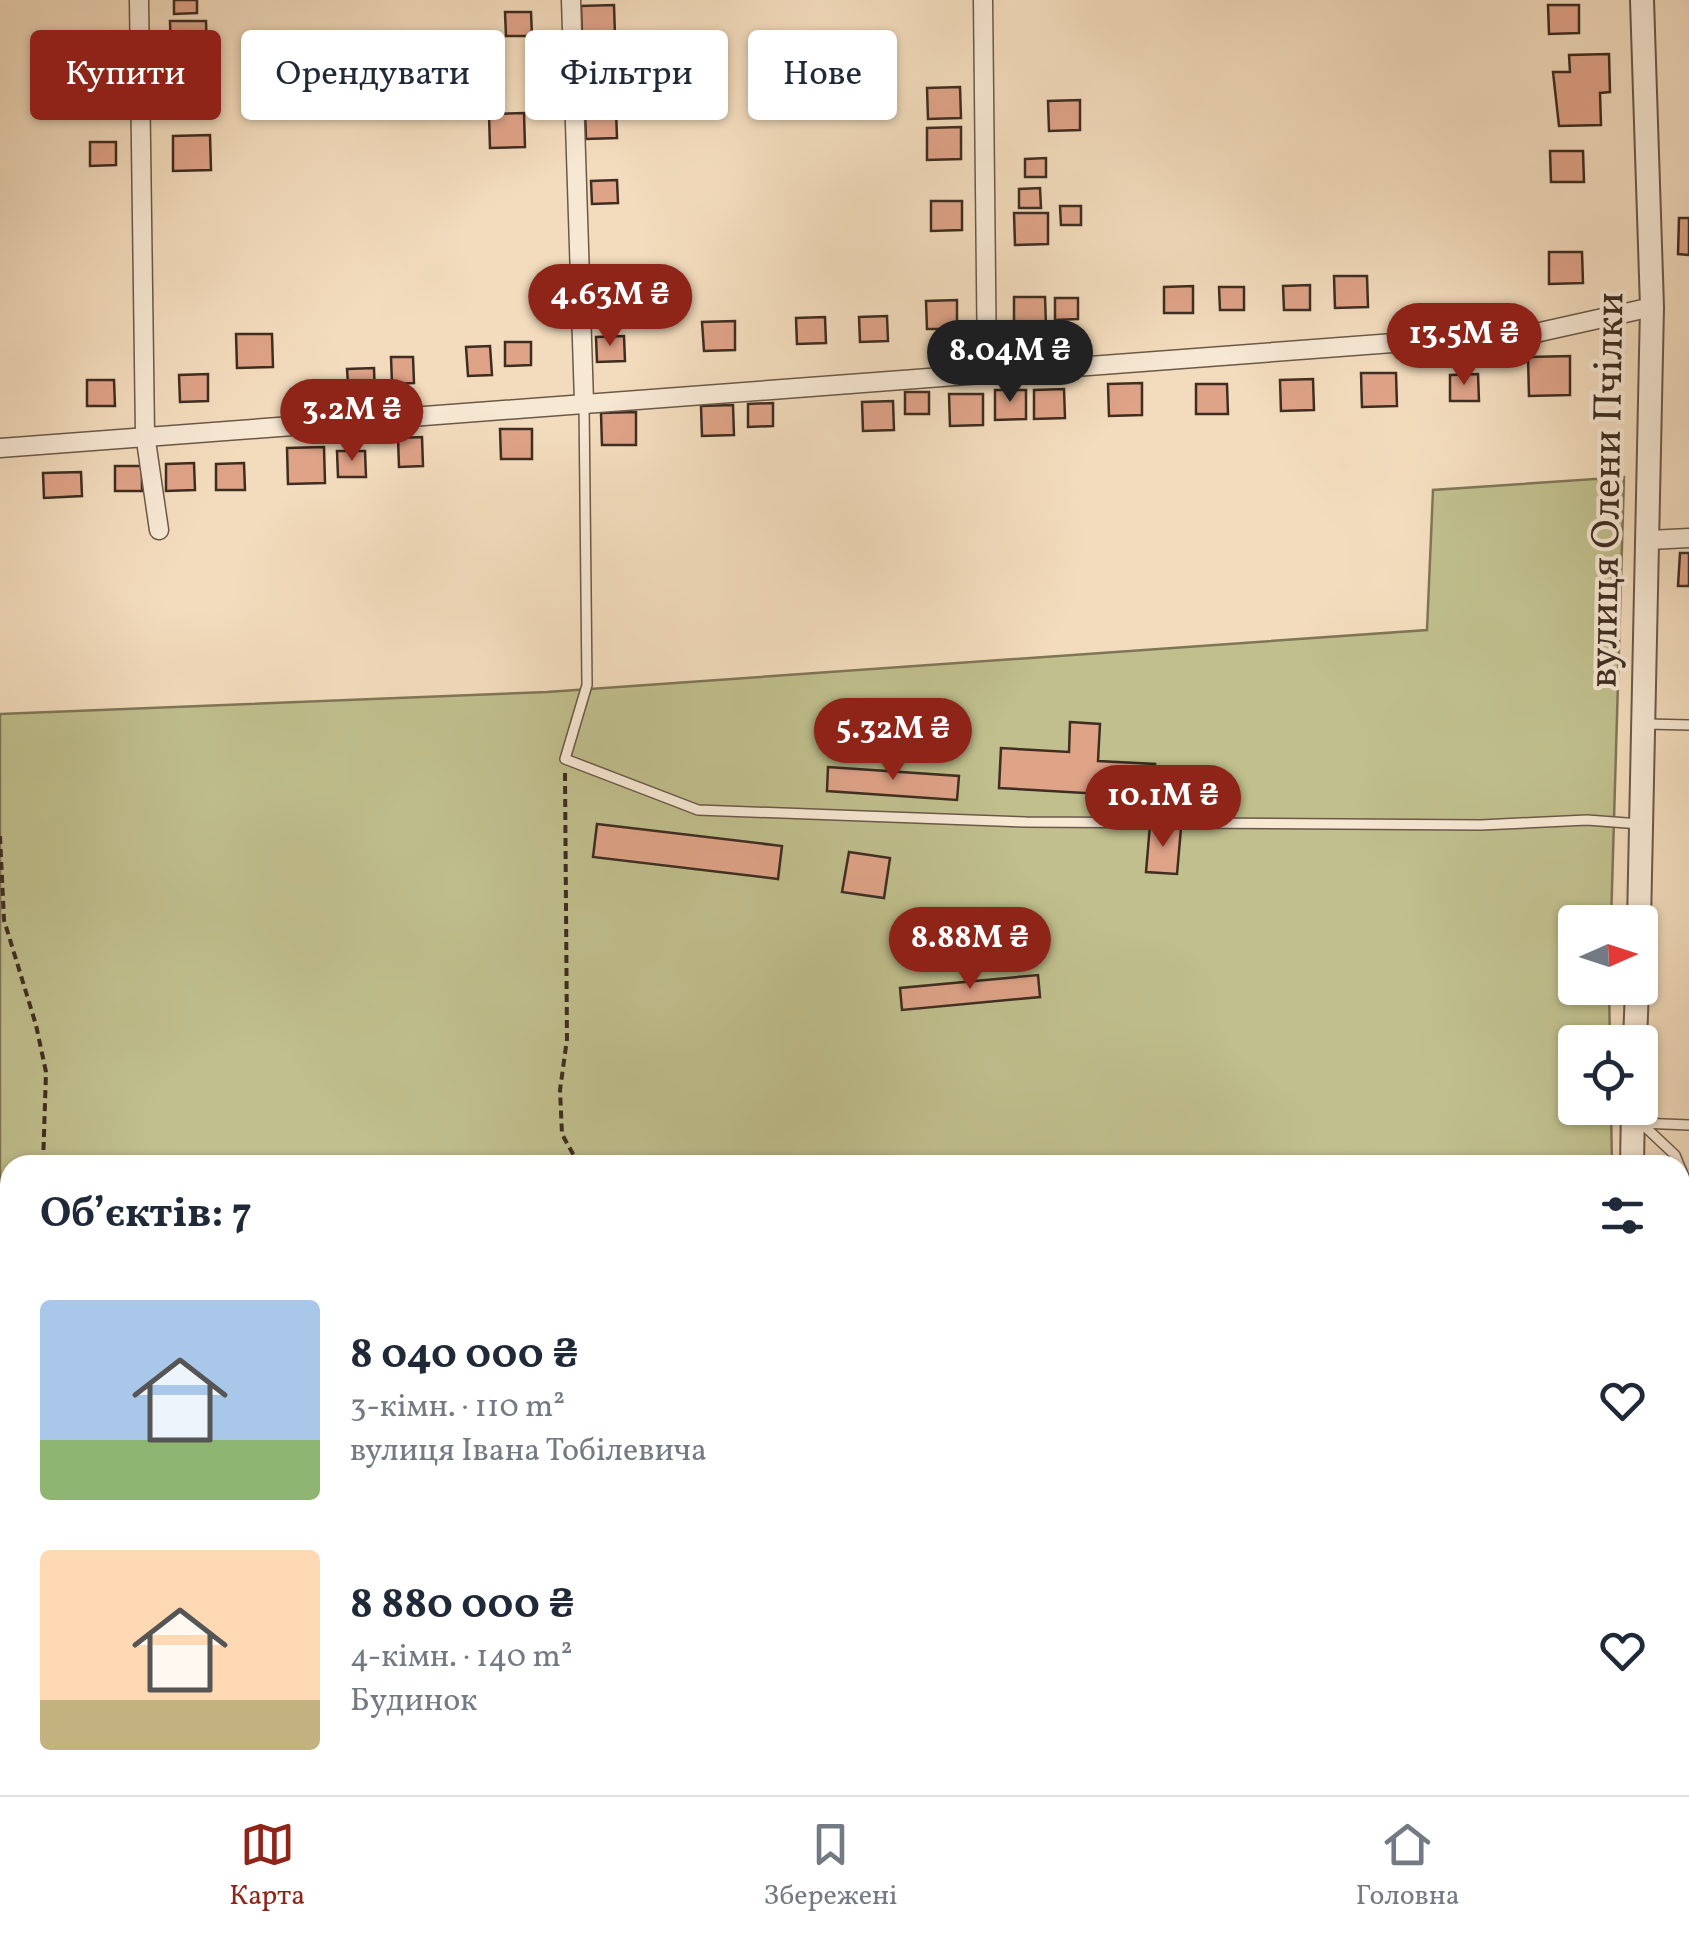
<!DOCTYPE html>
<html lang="uk">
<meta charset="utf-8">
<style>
body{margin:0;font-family:Vollkorn,serif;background:#f6f6f7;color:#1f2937;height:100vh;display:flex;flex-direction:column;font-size:38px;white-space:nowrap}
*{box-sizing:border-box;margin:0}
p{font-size:32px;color:#747a83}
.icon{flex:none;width:55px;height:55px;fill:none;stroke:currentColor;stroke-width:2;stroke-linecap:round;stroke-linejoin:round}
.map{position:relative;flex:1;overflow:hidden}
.drawer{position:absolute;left:0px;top:1155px;width:1690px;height:640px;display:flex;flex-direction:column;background:#fff;border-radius:30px 30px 0 0;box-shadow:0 2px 8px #0004}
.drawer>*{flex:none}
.guide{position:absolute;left:30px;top:30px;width:1000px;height:90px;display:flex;gap:20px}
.needle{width:65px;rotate:87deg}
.buttons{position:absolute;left:1558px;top:905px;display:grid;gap:20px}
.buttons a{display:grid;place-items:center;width:100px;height:100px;border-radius:10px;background:#fff;box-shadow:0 2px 8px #0004;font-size:50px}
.price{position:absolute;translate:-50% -85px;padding:0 22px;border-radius:35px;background:#8f2418;color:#fff;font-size:32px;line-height:65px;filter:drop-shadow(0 2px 5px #0008)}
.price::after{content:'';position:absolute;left:50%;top:60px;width:30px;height:22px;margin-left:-15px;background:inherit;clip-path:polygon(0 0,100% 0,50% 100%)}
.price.on{background:#222;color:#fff}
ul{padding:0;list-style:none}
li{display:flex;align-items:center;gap:30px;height:250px;padding:0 40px}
li span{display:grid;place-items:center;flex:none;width:280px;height:200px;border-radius:10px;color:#555}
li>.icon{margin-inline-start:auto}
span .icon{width:120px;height:120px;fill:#fffc;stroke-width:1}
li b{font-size:42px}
h2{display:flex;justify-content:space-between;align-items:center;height:120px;padding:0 40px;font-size:42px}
.tag{padding:0 35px;border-radius:10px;background:#fff;box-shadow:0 2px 8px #0004;font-size:35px;line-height:90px}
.tag.on{background:#8f2418;color:#fff}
.tab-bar{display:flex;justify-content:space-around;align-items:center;height:140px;border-top:2px solid #e0e1e3;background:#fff;font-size:28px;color:#747a83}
.tab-bar a{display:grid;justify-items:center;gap:5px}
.tab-bar .on{color:#8f2418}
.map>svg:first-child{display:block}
</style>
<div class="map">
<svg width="1689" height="1795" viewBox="0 0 1689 1795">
<rect width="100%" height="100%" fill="#f3dcbd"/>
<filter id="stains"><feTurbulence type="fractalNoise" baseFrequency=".002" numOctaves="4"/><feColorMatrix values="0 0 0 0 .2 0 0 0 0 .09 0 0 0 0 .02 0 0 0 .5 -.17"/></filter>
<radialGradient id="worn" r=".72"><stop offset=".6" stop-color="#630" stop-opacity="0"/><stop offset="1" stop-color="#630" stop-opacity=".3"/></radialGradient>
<!-- green -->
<g fill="#c0bf8d" stroke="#7f7657" stroke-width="2.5">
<polygon points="1624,477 1611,922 1575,922 1575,988 1609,988 1610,1042 1575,1042 1575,1108 1611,1108 1612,1165 10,1165 10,1785 1482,1785 1476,1795 0,1795 0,714 547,692 1427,630 1433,490"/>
<polygon points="1680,1373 1689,1377 1689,1795 1577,1795 1575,1785 1680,1785"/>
</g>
<!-- building -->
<g fill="#dfa388" stroke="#3e2d21" stroke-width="2.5">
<polygon points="174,0 197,0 197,13 174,14"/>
<polygon points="614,5 615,36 582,37 581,6"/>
<polygon points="1548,5 1579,5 1579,33 1549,34"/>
<polygon points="505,12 531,12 532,36 506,36"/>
<polygon points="170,21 206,21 207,55 171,55"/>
<polygon points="1609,54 1610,92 1600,93 1601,125 1559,126 1553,72 1570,72 1569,55"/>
<polygon points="113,69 114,96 86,97 85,70"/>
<polygon points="960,87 961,118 928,119 927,88"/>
<polygon points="1080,100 1080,130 1049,131 1048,101"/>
<polygon points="616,110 617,138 586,139 585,111"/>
<polygon points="524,113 525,147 490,148 489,114"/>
<polygon points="961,127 961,159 927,160 927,128"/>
<polygon points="210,135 211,170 173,171 173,136"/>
<polygon points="90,142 116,142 116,165 90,166"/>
<polygon points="1550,151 1583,151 1584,182 1551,182"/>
<polygon points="1046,158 1046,177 1025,177 1025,159"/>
<polygon points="617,180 618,203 592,204 591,181"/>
<polygon points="1040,188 1041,208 1019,208 1019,189"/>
<polygon points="931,201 962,201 962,230 931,231"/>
<polygon points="1060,206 1081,206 1081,225 1061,225"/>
<polygon points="1014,213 1048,213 1048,244 1015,245"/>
<polygon points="1679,218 1689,218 1689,255 1678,254"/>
<polygon points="1549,252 1582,252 1583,283 1549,284"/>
<polygon points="1334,276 1367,276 1368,307 1335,308"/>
<polygon points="1310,285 1310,310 1284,310 1283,286"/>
<polygon points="1193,286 1193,313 1164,313 1164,287"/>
<polygon points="1219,287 1244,287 1244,310 1220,310"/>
<polygon points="1014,297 1045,297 1046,326 1014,327"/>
<polygon points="1055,298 1078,298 1078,319 1055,320"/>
<polygon points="957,300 957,329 927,329 926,301"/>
<polygon points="887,316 888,341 860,342 859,317"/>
<polygon points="825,317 826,343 797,344 796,318"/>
<polygon points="735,321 735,350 704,351 702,322"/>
<polygon points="236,334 272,334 273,367 237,368"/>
<polygon points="624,336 625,361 597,362 596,337"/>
<polygon points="505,342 531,342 531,365 505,366"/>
<polygon points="490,346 492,375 468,376 466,347"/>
<polygon points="1570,356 1570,395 1529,396 1528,357"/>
<polygon points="391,357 413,357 414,383 392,384"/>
<polygon points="374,368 375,399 349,400 347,369"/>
<polygon points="1361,373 1396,373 1397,406 1362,407"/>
<polygon points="208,374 208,401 180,402 179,375"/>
<polygon points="1478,374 1479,401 1450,401 1450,375"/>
<polygon points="1313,379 1314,410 1281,411 1280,380"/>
<polygon points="87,380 114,380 115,406 87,406"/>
<polygon points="1142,383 1142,415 1109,416 1108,384"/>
<polygon points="1196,384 1227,384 1228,414 1196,414"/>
<polygon points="1064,389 1065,418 1034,419 1034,390"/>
<polygon points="995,390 1026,390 1026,419 995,420"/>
<rect x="905" y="392" width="24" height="22"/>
<polygon points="949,394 983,394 983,425 950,426"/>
<polygon points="893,401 894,430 863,431 862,402"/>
<polygon points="773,403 773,426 748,427 748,404"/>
<polygon points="733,405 734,435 702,436 701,406"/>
<polygon points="636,412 636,445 602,445 601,413"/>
<polygon points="500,429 532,429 532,459 501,459"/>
<polygon points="422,437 423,466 399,467 398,438"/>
<polygon points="324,447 325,483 288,484 287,448"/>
<polygon points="337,451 365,451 366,477 338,477"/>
<polygon points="194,463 195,490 166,491 166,464"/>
<polygon points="244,463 245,490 216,490 216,464"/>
<rect x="115" y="466" width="27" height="25"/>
<polygon points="81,472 82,496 44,498 43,473"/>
<polygon points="1680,553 1689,553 1689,586 1678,586"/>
<polygon points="1070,722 1100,724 1098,761 1155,764 1153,797 999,788 1001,748 1069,752"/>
<polygon points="828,767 959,776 957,800 827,791"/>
<polygon points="597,824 782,846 778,879 593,857"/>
<polygon points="1150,825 1181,828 1177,874 1146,872"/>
<polygon points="849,852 890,858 884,898 842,892"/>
<polygon points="1038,975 1040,997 902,1010 900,988"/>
<rect x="1680" y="1238" width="9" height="40"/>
</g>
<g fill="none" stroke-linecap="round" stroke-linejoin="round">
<!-- service casing -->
<g stroke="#6b5948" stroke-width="12">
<g id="service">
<polyline points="584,402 587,685 565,759 698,810 1026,822 1481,825 1587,820 1640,824"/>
<polyline points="1647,724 1689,725"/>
<polyline points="1640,1123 1689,1125"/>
<polyline points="1641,1123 1675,1155 1679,1165"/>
<polyline points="1680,1167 1689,1189"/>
</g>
</g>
<!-- minor casing -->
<g stroke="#6b5948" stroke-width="21">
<g id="minor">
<polyline points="139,0 145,434 159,530"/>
<polyline points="571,0 584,402"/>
<polyline points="983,0 987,372"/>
<polyline points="0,448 1540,332 1652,307"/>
<polyline points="1649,540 1689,538"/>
</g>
</g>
<!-- tertiary casing -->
<g stroke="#6b5948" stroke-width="26">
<g id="tertiary">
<polyline points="1639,922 1652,307 1642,0"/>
<polyline points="1635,1042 1637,988"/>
<polyline points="1632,1165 1633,1108"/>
<polyline points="1489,1795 1496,1785"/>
</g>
</g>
<!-- path -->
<g stroke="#3e2d21" stroke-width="4" stroke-dasharray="8 5" stroke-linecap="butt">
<polyline points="565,773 567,1039 560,1090 562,1134 579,1165"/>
<polyline points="0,836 4,920 36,1025 46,1072 43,1165"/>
<polyline points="0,1471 10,1468"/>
<polyline points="999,1785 1011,1795"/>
<polyline points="1575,1785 1577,1795"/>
<polyline points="288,1795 305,1785"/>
</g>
<!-- service -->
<use href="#service" stroke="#f7e8d4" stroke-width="9"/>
<!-- minor -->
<use href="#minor" stroke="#f7e8d4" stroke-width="18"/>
<!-- tertiary -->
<use href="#tertiary" stroke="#f7e8d4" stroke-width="22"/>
</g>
<g text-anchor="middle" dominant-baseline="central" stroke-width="8" stroke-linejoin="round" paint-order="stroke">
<!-- street labels -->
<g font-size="40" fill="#3e2d21" stroke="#f7e8d4">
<text transform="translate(1609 490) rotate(-89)">вулиця Олени Пчілки</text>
</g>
</g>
<rect width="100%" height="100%" filter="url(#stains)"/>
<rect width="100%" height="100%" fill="url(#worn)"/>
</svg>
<div class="buttons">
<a><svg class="needle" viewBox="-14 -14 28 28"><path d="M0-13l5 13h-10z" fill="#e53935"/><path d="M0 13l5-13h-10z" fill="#747a83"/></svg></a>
<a><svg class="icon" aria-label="locate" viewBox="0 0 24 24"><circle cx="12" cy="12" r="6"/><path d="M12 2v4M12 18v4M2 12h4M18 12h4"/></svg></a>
</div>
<b class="price" style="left:610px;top:349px">4.63M ₴</b>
<b class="price" style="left:1464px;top:388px">13.5M ₴</b>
<b class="price on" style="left:1010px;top:405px">8.04M ₴</b>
<b class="price" style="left:352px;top:464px">3.2M ₴</b>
<b class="price" style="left:893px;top:783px">5.32M ₴</b>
<b class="price" style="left:1163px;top:850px">10.1M ₴</b>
<b class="price" style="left:970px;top:992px">8.88M ₴</b>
<div class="guide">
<a class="tag on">Купити</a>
<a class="tag">Орендувати</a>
<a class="tag">Фільтри</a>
<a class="tag">Нове</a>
</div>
<section class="drawer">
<h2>Об’єктів: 7<svg class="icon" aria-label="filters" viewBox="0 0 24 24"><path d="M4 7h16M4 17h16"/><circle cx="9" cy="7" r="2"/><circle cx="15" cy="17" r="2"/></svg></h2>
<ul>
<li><span style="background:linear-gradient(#a9c7e8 70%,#8fb573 0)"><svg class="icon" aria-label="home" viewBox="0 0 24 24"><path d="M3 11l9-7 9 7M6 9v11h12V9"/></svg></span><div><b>8 040 000 ₴</b><p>3-кімн. · 110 m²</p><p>вулиця Івана Тобілевича</p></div><svg class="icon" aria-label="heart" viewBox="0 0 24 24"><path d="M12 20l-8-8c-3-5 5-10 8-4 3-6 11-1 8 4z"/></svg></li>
<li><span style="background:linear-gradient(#ffd9b3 75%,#c2b280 0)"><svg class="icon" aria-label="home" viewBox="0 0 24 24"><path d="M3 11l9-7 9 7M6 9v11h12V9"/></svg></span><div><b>8 880 000 ₴</b><p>4-кімн. · 140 m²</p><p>Будинок</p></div><svg class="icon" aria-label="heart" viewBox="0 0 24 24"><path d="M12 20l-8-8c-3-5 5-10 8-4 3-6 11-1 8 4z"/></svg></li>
</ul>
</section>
</div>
<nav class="tab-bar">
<a class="on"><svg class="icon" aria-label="map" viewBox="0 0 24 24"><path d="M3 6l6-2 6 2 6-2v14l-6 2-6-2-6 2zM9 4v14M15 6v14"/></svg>Карта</a>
<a><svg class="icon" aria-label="saved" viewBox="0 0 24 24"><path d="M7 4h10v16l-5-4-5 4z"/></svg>Збережені</a>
<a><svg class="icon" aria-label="home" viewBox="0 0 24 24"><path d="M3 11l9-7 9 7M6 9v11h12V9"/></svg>Головна</a>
</nav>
